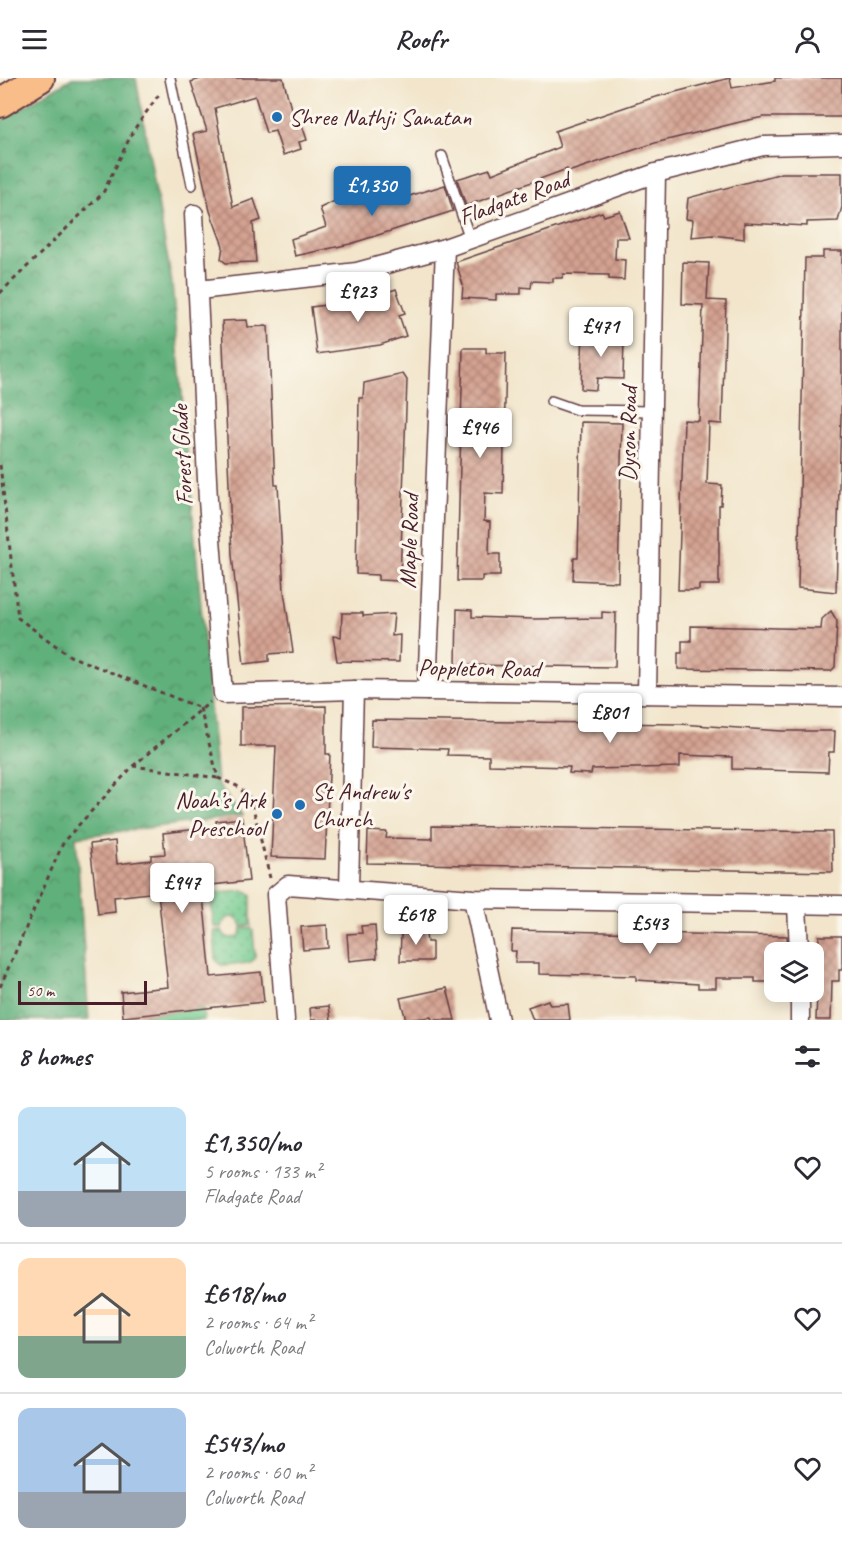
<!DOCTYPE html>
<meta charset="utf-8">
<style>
body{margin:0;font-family:Caveat,sans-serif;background:#f7f7f7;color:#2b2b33;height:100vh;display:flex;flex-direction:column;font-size:22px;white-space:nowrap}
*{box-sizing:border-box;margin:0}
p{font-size:20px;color:#7c7c81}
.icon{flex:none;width:33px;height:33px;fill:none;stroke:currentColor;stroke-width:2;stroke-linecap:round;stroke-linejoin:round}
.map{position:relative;height:942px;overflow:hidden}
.sheet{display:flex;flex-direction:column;background:#fff;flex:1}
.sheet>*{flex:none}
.controls{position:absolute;left:764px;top:864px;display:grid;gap:12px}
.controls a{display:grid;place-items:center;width:60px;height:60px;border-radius:12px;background:#fff;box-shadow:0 3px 15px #0003;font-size:30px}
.scale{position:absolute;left:18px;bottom:15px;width:129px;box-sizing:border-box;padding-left:6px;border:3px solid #4a1f2b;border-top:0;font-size:16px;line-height:21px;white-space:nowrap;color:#4a1f2b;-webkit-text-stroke:4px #fbf7ec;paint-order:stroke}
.price{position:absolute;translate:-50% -51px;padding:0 14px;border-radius:6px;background:#fff;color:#222;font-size:20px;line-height:39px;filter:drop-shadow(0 2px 3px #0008)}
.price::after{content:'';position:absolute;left:50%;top:36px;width:18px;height:14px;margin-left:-9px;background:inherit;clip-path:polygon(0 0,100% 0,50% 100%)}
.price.selected{background:#1f6fb2;color:#fff}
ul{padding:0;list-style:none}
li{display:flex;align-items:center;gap:18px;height:150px;padding:0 18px}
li+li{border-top:2px solid #e1e1e2}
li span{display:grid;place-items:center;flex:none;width:168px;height:120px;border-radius:12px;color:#555}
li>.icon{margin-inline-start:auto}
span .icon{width:72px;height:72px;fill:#fffc;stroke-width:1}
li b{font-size:26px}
h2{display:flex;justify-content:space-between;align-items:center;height:72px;padding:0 18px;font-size:26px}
header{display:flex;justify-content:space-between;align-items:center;height:78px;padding:0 18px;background:#fff;font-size:27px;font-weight:600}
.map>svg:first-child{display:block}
</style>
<header><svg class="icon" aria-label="menu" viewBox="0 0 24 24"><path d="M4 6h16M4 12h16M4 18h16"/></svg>Roofr<svg class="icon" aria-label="person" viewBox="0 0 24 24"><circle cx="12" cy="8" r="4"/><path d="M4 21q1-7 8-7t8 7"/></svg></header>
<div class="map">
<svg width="842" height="942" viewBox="0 0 842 942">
<defs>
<pattern id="green-dots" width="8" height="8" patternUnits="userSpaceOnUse" patternTransform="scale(1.5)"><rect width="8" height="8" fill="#76cc91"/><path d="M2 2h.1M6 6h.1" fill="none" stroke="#63a577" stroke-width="1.8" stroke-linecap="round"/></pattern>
<pattern id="forest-crowns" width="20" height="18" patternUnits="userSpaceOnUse" patternTransform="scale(1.5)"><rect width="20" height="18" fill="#60b07b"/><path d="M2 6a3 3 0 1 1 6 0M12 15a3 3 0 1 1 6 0" fill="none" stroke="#518f65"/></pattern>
<pattern id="building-cross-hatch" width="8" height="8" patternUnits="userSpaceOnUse" patternTransform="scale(1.5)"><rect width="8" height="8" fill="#d4a291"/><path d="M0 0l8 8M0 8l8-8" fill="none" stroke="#ae8377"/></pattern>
</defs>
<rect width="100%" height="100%" fill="#fbf7ec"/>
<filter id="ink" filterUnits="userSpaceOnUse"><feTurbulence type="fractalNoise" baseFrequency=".0167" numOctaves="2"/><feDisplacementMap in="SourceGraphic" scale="12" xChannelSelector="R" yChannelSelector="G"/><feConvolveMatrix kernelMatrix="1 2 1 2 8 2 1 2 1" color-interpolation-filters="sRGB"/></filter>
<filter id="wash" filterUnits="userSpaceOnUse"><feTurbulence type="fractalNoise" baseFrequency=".008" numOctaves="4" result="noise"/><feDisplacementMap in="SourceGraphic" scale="24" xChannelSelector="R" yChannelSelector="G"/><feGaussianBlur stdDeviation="1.35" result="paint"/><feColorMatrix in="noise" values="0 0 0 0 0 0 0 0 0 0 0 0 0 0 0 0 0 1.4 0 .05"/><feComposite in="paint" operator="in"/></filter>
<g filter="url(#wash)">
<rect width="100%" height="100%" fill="#f2e5cb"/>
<!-- green -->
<g fill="url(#green-dots)" stroke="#60765e" stroke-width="1.5">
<path d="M244,813L251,817V847L242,848L237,840C230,837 223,841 222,849H214L211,820L216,815Z"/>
<path d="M242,850H251L253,853L255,879L250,885L221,887L216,882L214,853L222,852C224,860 231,862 239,858Z"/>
</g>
<!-- forest -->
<polygon fill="url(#forest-crowns)" stroke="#556853" stroke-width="1.5" points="72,0 136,0 172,205 217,705 242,738 76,759 89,942 0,942 0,43"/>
<!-- pitch -->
<polygon fill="#76cc91" stroke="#60765e" stroke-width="1.5" points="203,930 204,942 145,942 145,937"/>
<g id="blocks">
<!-- building -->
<g fill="url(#building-cross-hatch)">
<polygon points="203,0 283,0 295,46 301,44 307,62 299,64 301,71 283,77 275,53 266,55 255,18 215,30 233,129 254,121 261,142 253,145 256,184 226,185 221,181 223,168 210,133 193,56 207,53 191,4"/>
<polygon points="730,0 732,10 775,3 775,0 842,0 842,39 764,39 744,43 655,65 568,94 567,91 466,128 457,101 490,91 492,96 560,69 555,53 652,20"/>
<polygon points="782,95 842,95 842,129 838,143 807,144 807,148 744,145 744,161 713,157 691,159 693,142 686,141 688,120"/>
<polygon points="401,105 406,119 445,107 453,133 350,166 295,178 291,161 326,149 320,130 339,121 340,125"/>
<polygon points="620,133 629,160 616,160 615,181 625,182 624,202 609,201 609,197 563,196 562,200 553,200 553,204 532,203 531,210 521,209 521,216 496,216 496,222 462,220 463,207 456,184 602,134 604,138"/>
<polygon points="823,173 842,173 842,306 836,514 798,510 805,180 823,180"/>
<polygon points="683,184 709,185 707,222 726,223 722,346 709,345 707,406 722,407 721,427 719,427 719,507 699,507 699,512 678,512 684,342 699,343 703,227 682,226"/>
<polygon points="396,211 405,235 399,237 406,258 380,267 317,276 311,229 365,222"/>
<polygon points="247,242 248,249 268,248 275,407 278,407 284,513 293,574 269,576 269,583 244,586 232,477 222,243"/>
<polygon points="583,250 600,250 599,258 624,259 623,301 597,300 596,312 581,311"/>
<polygon points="463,270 486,270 486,275 506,275 503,416 485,415 484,443 490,444 489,476 500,476 500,498 482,498 482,503 457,503"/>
<polygon points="403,296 407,302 400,503 378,502 378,497 356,496 359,320 363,320 364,305"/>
<polygon points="581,344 622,345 618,504 573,502 574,480 578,480"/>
<polygon points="457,531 472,532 472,539 534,541 602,540 602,534 616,535 615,589 456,587"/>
<polygon points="831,533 837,543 835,589 831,593 678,591 678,575 682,575 682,563 691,563 691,548 821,551 822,541"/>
<polygon points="342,535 363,535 363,538 394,536 392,558 400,557 399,584 337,583 333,558 341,559"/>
<polygon points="326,628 326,676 330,676 325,781 271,779 276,668 241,668 241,629"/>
<polygon points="372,642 680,646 782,653 835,653 834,674 829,674 828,694 732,691 732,679 680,677 680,689 592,691 591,696 569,695 570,689 489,687 489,678 447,677 448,671 371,669"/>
<polygon points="242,740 249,803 202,808 211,899 261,894 264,924 123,939 121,914 168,909 158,814 114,819 115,834 98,836 90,766 115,763 117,786 151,782 151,777 165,776 163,755 217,749 216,743"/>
<polygon points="432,748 832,754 833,794 367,785 368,753 387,754 386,760 432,761"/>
<polygon points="327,847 328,870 303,872 301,849"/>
<polygon points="375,847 377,880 349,883 347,856 362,855 361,848"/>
<polygon points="410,848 425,848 427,864 432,864 432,883 400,883 401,856 410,856"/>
<polygon points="512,852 787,858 788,874 774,874 774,879 771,879 771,904 755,904 755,900 716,900 716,910 698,910 698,906 636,902 636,898 539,896 539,885 515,885 516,873 511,873"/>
<polygon points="819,858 842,858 842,892 839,892 839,903 832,903 831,942 816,942"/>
<polygon points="447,910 455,942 432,942 431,939 406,942 400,920"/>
<polygon points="548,922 550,927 568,926 570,942 533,942 528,929"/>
<polygon points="329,928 331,942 311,942 310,930"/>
</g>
</g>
</g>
<g filter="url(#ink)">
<use href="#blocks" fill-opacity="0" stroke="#633d43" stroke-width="1.5"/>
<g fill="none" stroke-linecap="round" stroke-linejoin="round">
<!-- service casing -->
<g stroke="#633d43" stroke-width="12">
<g id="service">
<polyline points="170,0 192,107"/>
<polyline points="442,78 470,161"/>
<polyline points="551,323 577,332 652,333"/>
</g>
</g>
<!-- minor casing -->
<g stroke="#633d43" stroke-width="21">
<g id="minor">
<polyline points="194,136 208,422 223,616 354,612 842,619"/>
<polyline points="199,212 357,194 445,170 656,95 763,68 842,66"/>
<polyline points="427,613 445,170"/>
<polyline points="647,616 656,95"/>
<polyline points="349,810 354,612"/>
<polyline points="473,821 499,942"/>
<polyline points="797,826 799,874"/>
<polyline points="800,914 800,942"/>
<polyline points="285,942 276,817 288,807 473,821 842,827"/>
</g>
</g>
<!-- primary casing -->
<g stroke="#633d43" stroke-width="32">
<polyline id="primary" points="0,25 40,0"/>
</g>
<!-- path -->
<g stroke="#633d43" stroke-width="3" stroke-dasharray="4.5 4.5" stroke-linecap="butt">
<polyline points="0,215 103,115 133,53 160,15"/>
<polyline points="0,387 18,540 70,578 200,630"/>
<polyline points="200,630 218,700 237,708 251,721 270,800"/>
<polyline points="133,688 210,624"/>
<polyline points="0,909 64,763 133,688 218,700"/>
</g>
<!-- service -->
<use href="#service" stroke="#fff" stroke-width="9"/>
<!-- minor -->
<use href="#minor" stroke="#fff" stroke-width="18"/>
<!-- primary -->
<use href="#primary" stroke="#f8bd89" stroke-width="28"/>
</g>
</g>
<!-- markers -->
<g fill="#1f6fb2" stroke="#fbf7ec" stroke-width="2">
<circle cx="277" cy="39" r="6"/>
<circle cx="300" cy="727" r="6"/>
<circle cx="277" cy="736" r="6"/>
</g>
<g text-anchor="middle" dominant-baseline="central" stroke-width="6" stroke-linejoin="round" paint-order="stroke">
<!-- poi labels -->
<g font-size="24" fill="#4a1f2b" stroke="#fbf7ec" text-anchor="start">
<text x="289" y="39">Shree Nathji Sanatan</text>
<text x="312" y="713">St Andrew's<tspan x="312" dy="28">Church</tspan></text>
<text x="265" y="722" text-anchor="end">Noah’s Ark<tspan x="265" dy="28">Preschool</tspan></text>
</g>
<!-- street labels -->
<g font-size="24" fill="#4a1f2b" stroke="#fbf7ec">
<text transform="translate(514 120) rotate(-20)">Fladgate Road</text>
<text transform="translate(628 356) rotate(-89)">Dyson Road</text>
<text transform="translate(182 377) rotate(-93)">Forest Glade</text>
<text transform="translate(409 463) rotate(-88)">Maple Road</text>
<text transform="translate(479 590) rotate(1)">Poppleton Road</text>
</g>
</g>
</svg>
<div class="controls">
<a><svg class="icon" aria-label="layers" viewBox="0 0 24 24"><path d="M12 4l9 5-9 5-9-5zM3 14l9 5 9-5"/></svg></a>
</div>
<div class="scale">50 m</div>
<b class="price selected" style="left:372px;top:139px">£1,350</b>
<b class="price" style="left:358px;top:245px">£923</b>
<b class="price" style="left:601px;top:280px">£471</b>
<b class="price" style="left:480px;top:381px">£946</b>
<b class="price" style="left:610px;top:666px">£801</b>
<b class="price" style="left:182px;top:836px">£947</b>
<b class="price" style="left:416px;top:868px">£618</b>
<b class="price" style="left:650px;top:877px">£543</b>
</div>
<section class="sheet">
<h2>8 homes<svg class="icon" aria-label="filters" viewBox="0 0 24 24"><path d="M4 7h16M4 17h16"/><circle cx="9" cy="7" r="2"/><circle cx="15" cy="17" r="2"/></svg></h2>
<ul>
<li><span style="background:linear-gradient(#bfe0f5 70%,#9aa5b1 0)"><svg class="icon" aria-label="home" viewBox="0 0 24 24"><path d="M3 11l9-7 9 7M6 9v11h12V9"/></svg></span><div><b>£1,350/mo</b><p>5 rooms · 133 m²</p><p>Fladgate Road</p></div><svg class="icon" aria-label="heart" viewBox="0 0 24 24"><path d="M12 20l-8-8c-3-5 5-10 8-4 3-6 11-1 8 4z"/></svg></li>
<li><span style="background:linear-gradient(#ffd9b3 65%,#7fa58c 0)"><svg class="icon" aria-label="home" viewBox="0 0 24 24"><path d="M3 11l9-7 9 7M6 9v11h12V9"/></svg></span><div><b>£618/mo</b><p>2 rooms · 64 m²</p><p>Colworth Road</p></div><svg class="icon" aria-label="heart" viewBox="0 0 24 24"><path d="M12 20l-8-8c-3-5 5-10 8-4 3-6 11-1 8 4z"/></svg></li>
<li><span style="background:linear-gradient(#a9c7e8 70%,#9aa5b1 0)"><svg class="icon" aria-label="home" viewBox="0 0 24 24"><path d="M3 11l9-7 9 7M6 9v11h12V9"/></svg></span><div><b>£543/mo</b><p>2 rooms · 60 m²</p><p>Colworth Road</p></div><svg class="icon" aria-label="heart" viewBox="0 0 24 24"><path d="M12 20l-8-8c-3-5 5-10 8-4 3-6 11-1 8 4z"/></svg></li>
</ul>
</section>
